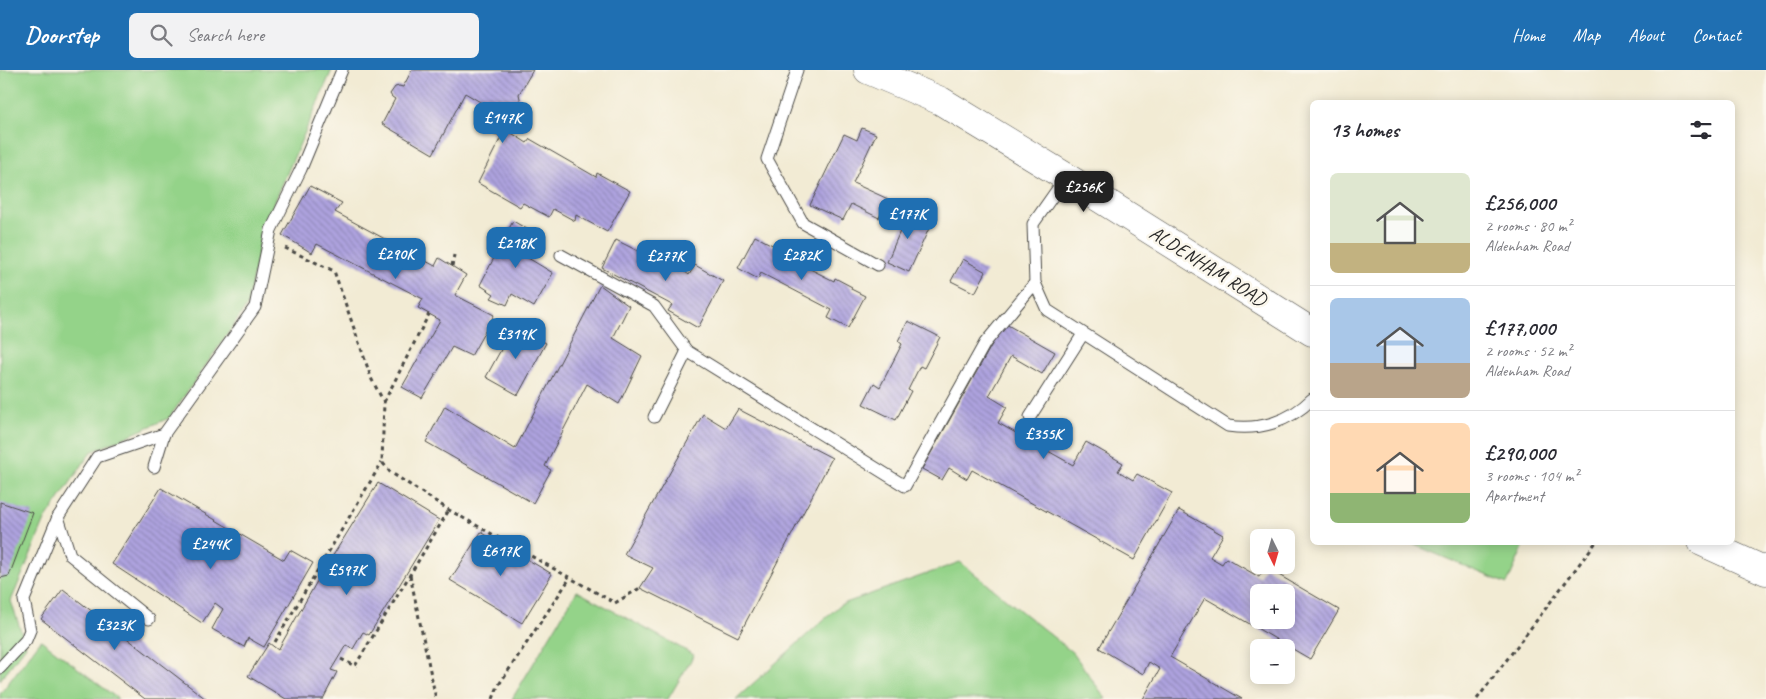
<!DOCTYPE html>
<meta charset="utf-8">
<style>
body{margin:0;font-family:Caveat,sans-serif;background:#f2f2f3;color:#2b2b33;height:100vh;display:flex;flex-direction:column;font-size:19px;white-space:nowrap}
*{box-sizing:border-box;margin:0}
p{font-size:16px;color:#7c7c81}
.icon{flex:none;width:28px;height:28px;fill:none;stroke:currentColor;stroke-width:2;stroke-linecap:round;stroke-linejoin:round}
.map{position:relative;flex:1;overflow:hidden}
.drawer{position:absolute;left:1310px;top:30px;width:425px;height:445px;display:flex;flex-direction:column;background:#fff;border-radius:8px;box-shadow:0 2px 12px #0003}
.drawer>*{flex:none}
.needle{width:32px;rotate:175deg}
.buttons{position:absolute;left:1250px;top:459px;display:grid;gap:10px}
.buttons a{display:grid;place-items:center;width:45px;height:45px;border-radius:8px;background:#fff;box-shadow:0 2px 12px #0003;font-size:25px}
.price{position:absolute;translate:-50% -42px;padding:0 11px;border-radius:10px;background:#1f6fb2;color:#fff;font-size:16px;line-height:32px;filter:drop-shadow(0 1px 2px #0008)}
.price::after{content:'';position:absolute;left:50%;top:30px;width:15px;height:11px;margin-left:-8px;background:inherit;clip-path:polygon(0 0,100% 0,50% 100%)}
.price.selected{background:#222;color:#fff}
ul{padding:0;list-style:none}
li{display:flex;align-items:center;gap:15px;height:125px;padding:0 20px}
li+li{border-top:1px solid #e1e1e2}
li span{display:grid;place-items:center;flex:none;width:140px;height:100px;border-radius:8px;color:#555}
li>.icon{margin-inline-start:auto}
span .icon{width:60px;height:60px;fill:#fffc;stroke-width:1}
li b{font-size:21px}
h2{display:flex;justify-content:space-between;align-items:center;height:60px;padding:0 20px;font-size:21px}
header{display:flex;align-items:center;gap:30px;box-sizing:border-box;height:70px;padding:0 25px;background:#1f6fb2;color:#fff}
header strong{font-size:24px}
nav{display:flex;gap:28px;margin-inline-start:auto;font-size:18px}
.search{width:350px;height:45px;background:#f2f2f3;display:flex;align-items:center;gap:12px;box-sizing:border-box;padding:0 18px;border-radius:8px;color:#7c7c81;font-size:19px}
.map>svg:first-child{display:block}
</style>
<header>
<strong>Doorstep</strong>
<div class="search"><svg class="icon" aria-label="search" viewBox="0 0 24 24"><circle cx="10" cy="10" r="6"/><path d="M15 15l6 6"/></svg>Search here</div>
<nav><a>Home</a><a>Map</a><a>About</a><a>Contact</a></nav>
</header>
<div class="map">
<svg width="1766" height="629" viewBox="0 0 1766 629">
<defs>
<pattern id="building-back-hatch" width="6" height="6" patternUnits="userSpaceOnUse" patternTransform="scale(1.25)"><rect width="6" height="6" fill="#aea3df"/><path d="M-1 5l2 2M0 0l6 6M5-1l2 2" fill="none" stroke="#8e85b5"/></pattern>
</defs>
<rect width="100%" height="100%" fill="#fbf7ec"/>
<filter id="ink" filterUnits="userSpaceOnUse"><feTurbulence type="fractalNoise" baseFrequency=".02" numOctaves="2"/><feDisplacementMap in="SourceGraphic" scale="10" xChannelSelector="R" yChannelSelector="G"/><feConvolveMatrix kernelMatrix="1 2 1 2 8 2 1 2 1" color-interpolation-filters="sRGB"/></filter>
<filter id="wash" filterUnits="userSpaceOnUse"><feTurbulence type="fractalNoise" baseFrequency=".0096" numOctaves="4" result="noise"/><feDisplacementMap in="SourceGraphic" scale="20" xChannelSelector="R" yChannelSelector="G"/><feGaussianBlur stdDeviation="1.12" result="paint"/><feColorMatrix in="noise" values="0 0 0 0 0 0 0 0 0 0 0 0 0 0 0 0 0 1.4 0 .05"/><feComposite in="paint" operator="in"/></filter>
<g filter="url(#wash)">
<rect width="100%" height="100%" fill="#f2ebd4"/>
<!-- green -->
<g fill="#94d389" stroke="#607f5a">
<polygon points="0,0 332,0 262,161 247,236 169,348 91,382 45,450 11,531 26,576 0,610"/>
<polygon points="1410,473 1525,472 1525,473 1507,514"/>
<polygon points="960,492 1073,583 1106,629 736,629 840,535"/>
<polygon points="577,521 694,585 668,629 512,629"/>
<polygon points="41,570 118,629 0,629 0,624"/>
</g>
<g id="blocks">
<!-- building -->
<g fill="url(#building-back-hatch)" fill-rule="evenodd">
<polygon points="412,0 533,0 519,24 521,33 515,43 505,45 511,55 510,62 527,73 530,69 596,107 597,103 630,121 607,162 576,145 575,151 553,139 549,147 523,133 520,137 478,113 502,65 494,64 491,54 499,43 465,23 433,84 382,54 395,29 392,27 390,24 395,17 399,16 403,17"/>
<polygon points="862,58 876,64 853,113 888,129 879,148 851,134 843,150 810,135 844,64 857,70"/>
<polygon points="310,116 342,133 335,142 435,196 439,188 466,205 455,225 494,245 471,286 452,277 422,328 402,317 440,250 418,238 423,229 317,174 312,183 282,165"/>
<polygon points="896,138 931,154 909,202 887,192 903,154 891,149"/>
<polygon points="513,151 539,166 528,188 553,203 534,237 512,224 507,235 491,228 494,224 480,215"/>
<polygon points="755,166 786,182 784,186 834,211 835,208 852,217 851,219 865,226 848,258 828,248 832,240 761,203 758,209 738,198"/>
<polygon points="616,170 678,201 680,198 689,205 695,195 723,211 698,258 668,241 672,235 602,198"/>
<polygon points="963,189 986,202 975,223 951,211"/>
<polygon points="600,215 629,236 613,268 642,286 619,334 587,314 545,396 551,400 533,433 426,372 445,336 515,379"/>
<polygon points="908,251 940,267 924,298 920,296 908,320 911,321 896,350 863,334 874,313 880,317 902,274 898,271"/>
<polygon points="1004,253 1055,282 1042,304 1011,286 989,326 1007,337 998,353 1073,395 1086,372 1123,393 1118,401 1133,410 1137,404 1172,423 1134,490 972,400 967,409 949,398 942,410 922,399"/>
<polygon points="514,256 546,273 518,325 486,307"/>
<polygon points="738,339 832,388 738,567 640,518 653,498 624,484 703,344 726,358"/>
<polygon points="378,413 439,450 369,565 363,562 353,579 346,575 331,600 337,602 323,629 286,629 248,606 269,573 278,580 316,513"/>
<polygon points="161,418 284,490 290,480 313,493 264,577 248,568 244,577 212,559 223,539 215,533 202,553 112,494"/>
<polygon points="0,432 33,443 9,506 0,508"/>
<path d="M1179,440L1223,465L1210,487L1222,494L1226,488L1259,507L1265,497L1339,540L1310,589L1205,528L1170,587L1242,629H1143L1160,599L1149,592L1143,604L1099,578ZM1259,522H1286V550H1259Z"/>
<polygon points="481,462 552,504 522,553 450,510"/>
<polygon points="63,519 206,629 145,629 41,549"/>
</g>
</g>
</g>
<g filter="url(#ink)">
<use href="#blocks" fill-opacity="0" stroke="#494844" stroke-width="1"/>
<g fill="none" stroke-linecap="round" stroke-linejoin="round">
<!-- service casing -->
<g stroke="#494844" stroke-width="13">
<g id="service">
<polyline points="797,0 767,89 803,153 878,195"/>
<path d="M1066,107L1033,154L1035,213L1047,240L1228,356C1259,361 1289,352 1312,329"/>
<polyline points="561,185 654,236 687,281 905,416 985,273 1035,213"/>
<polyline points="654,347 687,281"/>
<polyline points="1030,347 1083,264"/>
<polyline points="154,397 164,364"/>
<polyline points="58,447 70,485 149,549"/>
<polyline points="0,598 26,570 30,560 24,530 58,447 97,387 164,364 255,237 271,160 301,99 342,0"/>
</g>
</g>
<!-- tertiary casing -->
<g stroke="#494844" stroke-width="29">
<g id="tertiary">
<polyline points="868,0 941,31 1066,107 1312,262"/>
<polyline points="1702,472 1766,501"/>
</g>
</g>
<!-- path -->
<g stroke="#494844" stroke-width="3" stroke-dasharray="4 4" stroke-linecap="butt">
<polyline points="285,178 334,201 372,310 384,332 382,392 390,402 449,440 615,533 640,518"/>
<polyline points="452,196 454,185"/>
<polyline points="384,332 429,244"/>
<polyline points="410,505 436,629"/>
<polyline points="275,572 382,392"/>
<polyline points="341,589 355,596 449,440"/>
<polyline points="493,629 498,616 570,508"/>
<polyline points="1477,629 1596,472"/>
</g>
<!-- service -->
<use href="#service" stroke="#fff" stroke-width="11"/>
<!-- tertiary -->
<use href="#tertiary" stroke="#fff" stroke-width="28"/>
</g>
</g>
<g text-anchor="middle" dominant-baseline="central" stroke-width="5" stroke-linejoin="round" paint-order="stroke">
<!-- street labels -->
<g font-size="20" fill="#2b2b2b" stroke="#fbf7ec">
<text transform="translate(1208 196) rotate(32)">ALDENHAM ROAD</text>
</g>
</g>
</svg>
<div class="buttons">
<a><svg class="needle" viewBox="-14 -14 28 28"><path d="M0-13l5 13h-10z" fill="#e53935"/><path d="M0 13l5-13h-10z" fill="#7c7c81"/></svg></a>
<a>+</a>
<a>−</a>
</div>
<b class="price" style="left:503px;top:74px">£147K</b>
<b class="price selected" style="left:1084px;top:143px">£256K</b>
<b class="price" style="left:908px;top:170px">£177K</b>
<b class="price" style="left:516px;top:199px">£218K</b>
<b class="price" style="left:396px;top:210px">£290K</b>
<b class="price" style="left:802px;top:211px">£282K</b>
<b class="price" style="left:666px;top:212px">£277K</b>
<b class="price" style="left:516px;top:290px">£319K</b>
<b class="price" style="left:1044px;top:390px">£355K</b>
<b class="price" style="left:211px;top:500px">£244K</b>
<b class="price" style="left:501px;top:507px">£617K</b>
<b class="price" style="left:347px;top:526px">£597K</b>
<b class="price" style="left:115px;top:581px">£323K</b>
<section class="drawer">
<h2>13 homes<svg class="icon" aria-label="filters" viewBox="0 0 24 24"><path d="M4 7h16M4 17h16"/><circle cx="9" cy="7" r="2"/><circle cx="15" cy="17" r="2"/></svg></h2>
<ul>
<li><span style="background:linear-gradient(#dfe7d0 70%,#c2b280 0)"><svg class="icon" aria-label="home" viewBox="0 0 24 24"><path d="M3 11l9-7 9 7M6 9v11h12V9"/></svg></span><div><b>£256,000</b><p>2 rooms · 80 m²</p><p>Aldenham Road</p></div></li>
<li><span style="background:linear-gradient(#a9c7e8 65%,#b9a48a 0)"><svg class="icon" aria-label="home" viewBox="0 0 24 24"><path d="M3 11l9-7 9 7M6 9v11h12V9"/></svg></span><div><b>£177,000</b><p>2 rooms · 52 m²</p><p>Aldenham Road</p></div></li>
<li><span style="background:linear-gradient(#ffd9b3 70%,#8fb573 0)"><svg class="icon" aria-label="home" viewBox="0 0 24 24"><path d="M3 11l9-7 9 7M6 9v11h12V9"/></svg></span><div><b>£290,000</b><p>3 rooms · 104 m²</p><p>Apartment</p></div></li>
</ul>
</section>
</div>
